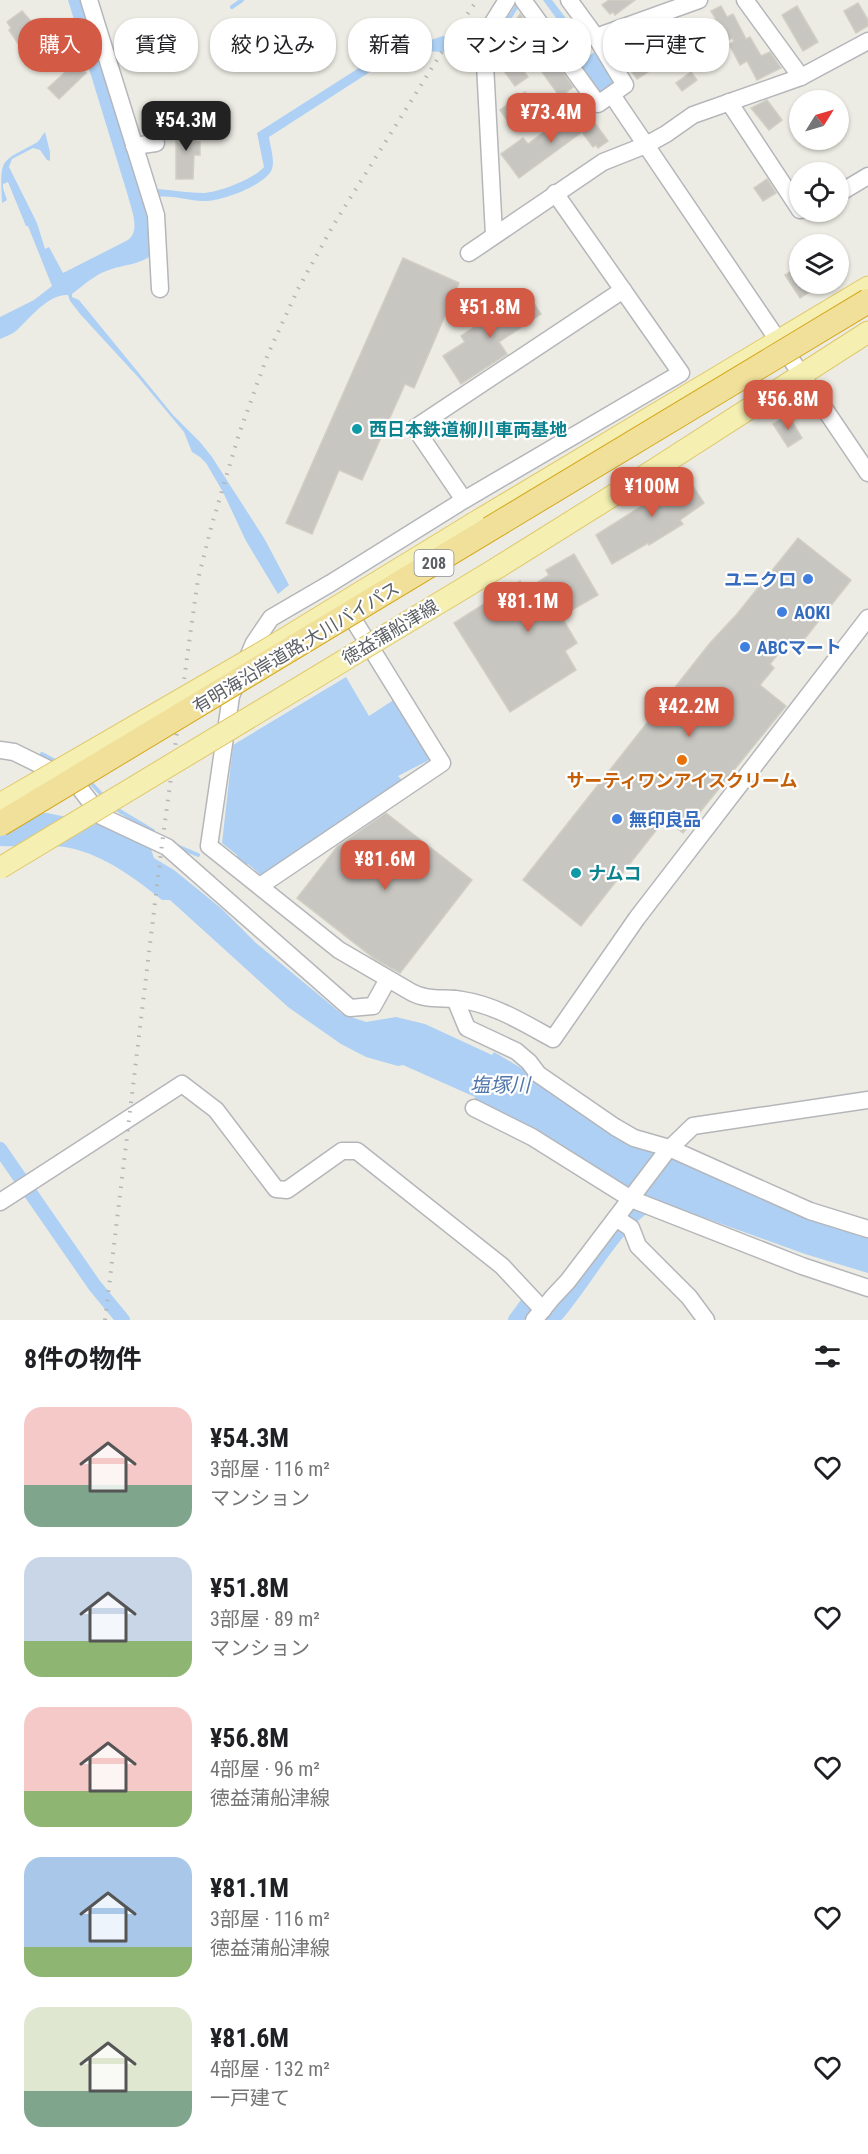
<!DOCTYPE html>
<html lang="ja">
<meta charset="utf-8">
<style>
body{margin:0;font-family:"Roboto Condensed","Noto Sans JP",sans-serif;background:#f2f2f2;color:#202124;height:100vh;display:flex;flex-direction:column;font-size:22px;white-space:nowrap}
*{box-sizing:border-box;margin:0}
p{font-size:20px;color:#757577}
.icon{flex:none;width:33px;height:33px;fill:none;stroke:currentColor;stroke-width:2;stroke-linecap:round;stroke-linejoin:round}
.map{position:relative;height:1320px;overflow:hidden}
.details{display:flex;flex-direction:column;background:#fff;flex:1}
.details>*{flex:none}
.hud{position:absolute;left:18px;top:18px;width:832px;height:54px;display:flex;gap:12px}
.needle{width:39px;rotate:53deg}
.fabs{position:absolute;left:789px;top:90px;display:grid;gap:12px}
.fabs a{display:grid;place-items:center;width:60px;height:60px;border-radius:50%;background:#fff;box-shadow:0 2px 4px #0004;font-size:30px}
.price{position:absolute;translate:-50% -51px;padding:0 14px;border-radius:12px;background:#d35a44;color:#fff;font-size:20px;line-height:39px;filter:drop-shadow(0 2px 3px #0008)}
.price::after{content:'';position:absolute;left:50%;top:36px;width:18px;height:14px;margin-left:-9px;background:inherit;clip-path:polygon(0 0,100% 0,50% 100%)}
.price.current{background:#222;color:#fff}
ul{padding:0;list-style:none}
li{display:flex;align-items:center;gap:18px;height:150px;padding:0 24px}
li span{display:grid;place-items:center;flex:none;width:168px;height:120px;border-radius:18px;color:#555}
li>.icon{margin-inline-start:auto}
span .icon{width:72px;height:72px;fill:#fffc;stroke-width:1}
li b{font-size:26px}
h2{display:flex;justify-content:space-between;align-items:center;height:72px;padding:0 24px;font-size:26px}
.pill{padding:0 21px;border-radius:24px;background:#fff;box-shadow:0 2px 4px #0004;font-size:21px;line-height:54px}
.pill.current{background:#d35a44;color:#fff}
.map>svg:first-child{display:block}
</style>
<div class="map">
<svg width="868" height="1320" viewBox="0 0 868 1320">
<rect width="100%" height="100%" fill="#edece4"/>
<!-- water -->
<g fill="#add0f4">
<path d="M68,0H84L151,216V256C134,266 126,264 109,270C94,275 84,285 72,294V297L79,300L173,415L200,442L212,457L264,538L289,585L278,594L246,541L223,492L206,463L200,457L192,452L184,432L138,377L81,315L70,301L68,295C48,294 30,318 17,330C13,334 5,337 0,339V317L34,300L52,286L28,226H26L8,182L3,184V188L7,200L2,203C0,156 0,163 36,143C40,141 41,136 45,132L50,152V161L47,160L40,150L33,148L12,159L9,167L37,223L45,249L49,247L63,273L128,240C141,230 131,209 128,196Z"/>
<polygon points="543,0 552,0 581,38 573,41"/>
<path d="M443,36L468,38L458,53L425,51L376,68L269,137C270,146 275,160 272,169C266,185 220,202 203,201C188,201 175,195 158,197L157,189C172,190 189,193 204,193C220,192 254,179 264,167L257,133L373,59Z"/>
<polygon points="597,50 616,81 600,92 596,92 577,65"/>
<polygon points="346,677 369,716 395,699 433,758 398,776 403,781 262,876 248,864 245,866 236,859 237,855 222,843 233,745"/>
<path d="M47,813L97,823L151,849L154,858L174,870L222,909L256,943L342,1014L366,1022L396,1017L425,1024L492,1055L494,1052L668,1155L798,1214L868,1237V1273L805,1254L644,1196L623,1186L475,1101V1097L403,1065L398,1066L366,1057L341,1044L288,1007L170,900H162C136,879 104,855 70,848C51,844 20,847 0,846V815Z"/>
</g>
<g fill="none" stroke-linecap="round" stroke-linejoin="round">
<!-- stream -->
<g stroke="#add0f4" stroke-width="4">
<polyline points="232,7 242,0"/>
<polyline points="497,48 503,28 517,6"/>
<polyline points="42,754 57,762"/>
<polyline points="89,781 104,797"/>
<polyline points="113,807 153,831"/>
<polyline points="177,846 198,855"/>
</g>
<!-- canal -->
<g stroke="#add0f4" stroke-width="14">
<polyline points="0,1149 95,1286 123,1320"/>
<polyline points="515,1320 526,1305"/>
<path d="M552,1320C584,1286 614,1223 653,1201"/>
</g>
</g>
<!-- building -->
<g fill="#c8c6c1" stroke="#d1cec3" stroke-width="1.5">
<polygon points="609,0 635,0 615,15 613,12 610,14 602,5"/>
<polygon points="858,3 868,20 868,26 856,33 844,11"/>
<polygon points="721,6 727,17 733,14 746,39 750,37 761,56 770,52 781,68 757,80 747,61 740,65 731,48 730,44 734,41 732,38 728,40 711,11"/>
<polygon points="797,6 818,42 803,51 782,15"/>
<polygon points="22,11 36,27 43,23 54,39 49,43 51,46 48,48 52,54 33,66 9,30 11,28 7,22"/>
<polygon points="520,14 527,23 518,36 509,30"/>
<polygon points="690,30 700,51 679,60 676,54 637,79 618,53 634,42 639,49 654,39 658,44"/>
<polygon points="508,49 528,77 515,86 496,60 497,57"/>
<polygon points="76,62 86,73 59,99 48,88"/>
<polygon points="556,63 573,87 560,97 542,72"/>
<polygon points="691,72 697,80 682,91 676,83"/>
<polygon points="525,92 539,112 514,130 500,110"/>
<polygon points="767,100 782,120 769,130 751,108"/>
<polygon points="587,112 608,141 598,148 596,145 593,147 582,132 519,178 501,154 523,138 528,144 557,122 563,129"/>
<polygon points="176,126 197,127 196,141 200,142 200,155 194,155 193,179 176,179"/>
<polygon points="767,179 776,193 763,201 754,188"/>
<polygon points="403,258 459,283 414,388 405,384 362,480 339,470 312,534 286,523"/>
<polygon points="800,266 800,284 822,284 800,298 785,275"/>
<polygon points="526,292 541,314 499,342 507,354 461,384 443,356 465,342 461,336"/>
<polygon points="788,415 802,438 788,447 773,424"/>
<polygon points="681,468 704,503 680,520 683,524 649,545 648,543 612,564 596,535 667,490 661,481"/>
<polygon points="798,538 851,580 799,646 790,639 770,664 774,668 760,685 786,706 683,833 665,819 581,926 523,880 710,643 737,614"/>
<polygon points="574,554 598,595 561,616 577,643 565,651 576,670 510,712 454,623 520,581 526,590 549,575 546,570"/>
<polygon points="386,813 472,880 400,973 375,959 297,898 337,847"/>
</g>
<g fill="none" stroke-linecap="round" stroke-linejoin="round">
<!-- minor casing -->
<g stroke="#b5b6ba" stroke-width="19">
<g id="minor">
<polyline points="89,0 156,215 160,289"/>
<polyline points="523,0 598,104 625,85 596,37 569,0"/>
<polyline points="745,0 801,77"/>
<polyline points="596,37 699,0"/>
<polyline points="612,95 868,473"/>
<polyline points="729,102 800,210"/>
<polyline points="134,146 156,143"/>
<path d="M555,193L681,373L464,500L331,583L271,618L254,643L231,696L209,846L339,950L411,992C427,1001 444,997 462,1000C495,1005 524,1023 553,1039L637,918L868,618"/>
<polyline points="838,194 868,176"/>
<polyline points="494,235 485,64 492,24 507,0"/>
<polyline points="469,253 603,162 646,145 666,134 693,115 801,77 868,41"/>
<polyline points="464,500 415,428 623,290"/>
<polyline points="0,750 14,752 75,782 101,816 167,847 350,1008 373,1006 388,979"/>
<polyline points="260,886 442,763 345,606"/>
<polyline points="455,999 467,1028 516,1051 529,1062 538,1074 615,1127 634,1138 669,1148 810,1211 868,1229"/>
<polyline points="474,1108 532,1137 631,1199 802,1266 868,1288"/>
<polyline points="0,1202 182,1084 216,1110 276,1189 287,1190 342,1151 357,1151 502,1266 543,1310"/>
<polyline points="616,1218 631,1228 638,1246 689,1297 706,1320"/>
<polyline points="534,1320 553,1297 568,1281 666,1152 693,1126 868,1100"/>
</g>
</g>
<!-- major casing -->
<g stroke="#dfc86b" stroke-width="23">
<g id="major">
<polyline points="474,523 868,287"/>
<polyline points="497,568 649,473 868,332"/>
</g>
</g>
<!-- minor -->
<use href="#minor" stroke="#fff" stroke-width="16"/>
<!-- major -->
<use href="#major" stroke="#f5efb1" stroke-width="21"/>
<!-- rail -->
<polyline stroke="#b4b5b5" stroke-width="4" stroke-dasharray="1.5 8" stroke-linecap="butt" points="105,1320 162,844 189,643 198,579 212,524 239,434 268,354 298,289 334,224 438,58 477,0"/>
<!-- major-bridge casing -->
<g stroke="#dfc86b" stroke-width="23" stroke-linecap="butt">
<g id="major-bridge">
<polyline points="0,804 266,650 474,523"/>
<polyline points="0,868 497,568"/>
</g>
</g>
<!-- highway-bridge casing -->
<g stroke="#d5a91c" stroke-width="26" stroke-linecap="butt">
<polyline id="highway-bridge" points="0,824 868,301"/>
</g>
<!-- major-bridge -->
<use href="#major-bridge" stroke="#f5efb1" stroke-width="21"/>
<!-- highway-bridge -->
<use href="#highway-bridge" stroke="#f0e099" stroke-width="24"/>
</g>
<!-- markers -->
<g fill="#0f9aa8" stroke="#fff" stroke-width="2">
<circle cx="357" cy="429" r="6"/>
<circle cx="576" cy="873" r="6"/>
</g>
<g fill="#3f7fe0" stroke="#fff" stroke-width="2">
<circle cx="808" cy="579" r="6"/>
<circle cx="782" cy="612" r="6"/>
<circle cx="745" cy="647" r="6"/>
<circle cx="617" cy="819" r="6"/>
</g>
<circle fill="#e8710a" stroke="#fff" stroke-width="2" cx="682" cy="760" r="6"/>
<g text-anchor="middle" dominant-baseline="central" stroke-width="4.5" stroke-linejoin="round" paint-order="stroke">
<!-- shield labels -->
<rect fill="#fff" stroke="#8d8f92" stroke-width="1.5" x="414.5" y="550" width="39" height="26" rx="4.5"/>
<g font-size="16" font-weight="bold" fill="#5c5f63">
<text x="434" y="563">208</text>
</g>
<!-- culture labels -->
<g font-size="18" font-weight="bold" fill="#0d838f" stroke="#fff" text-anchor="start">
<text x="369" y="429">西日本鉄道柳川車両基地</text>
<text x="588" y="873">ナムコ</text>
</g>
<!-- shop labels -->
<g font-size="18" font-weight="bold" fill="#366cbe" stroke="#fff" text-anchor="start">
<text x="796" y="579" text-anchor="end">ユニクロ</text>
<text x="794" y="612">AOKI</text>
<text x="757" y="647">ABCマート</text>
<text x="629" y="819">無印良品</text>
</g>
<!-- street labels -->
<g font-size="18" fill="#5c5f63" stroke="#fff">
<text transform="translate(390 632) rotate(-31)">徳益蒲船津線</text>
<text transform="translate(296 647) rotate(-31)">有明海沿岸道路;大川バイパス</text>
</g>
<!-- food labels -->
<g font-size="18" font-weight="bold" fill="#c56008" stroke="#fff">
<text x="682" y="780">サーティワンアイスクリーム</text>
</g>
<!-- water labels -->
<g font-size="20" font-style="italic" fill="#5076ac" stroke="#fff">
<text x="500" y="1085">塩塚川</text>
</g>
</g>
</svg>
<div class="fabs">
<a><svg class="needle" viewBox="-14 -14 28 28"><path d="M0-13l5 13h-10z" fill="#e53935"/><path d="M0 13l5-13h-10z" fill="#757577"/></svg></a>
<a><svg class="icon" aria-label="locate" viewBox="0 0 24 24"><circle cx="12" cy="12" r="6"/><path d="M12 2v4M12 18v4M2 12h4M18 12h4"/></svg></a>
<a><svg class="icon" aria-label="layers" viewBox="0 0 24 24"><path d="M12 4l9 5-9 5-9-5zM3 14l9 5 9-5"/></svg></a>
</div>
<b class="price" style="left:551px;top:144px">¥73.4M</b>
<b class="price current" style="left:186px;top:152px">¥54.3M</b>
<b class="price" style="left:490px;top:339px">¥51.8M</b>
<b class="price" style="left:788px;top:431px">¥56.8M</b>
<b class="price" style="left:652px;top:518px">¥100M</b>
<b class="price" style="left:528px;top:633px">¥81.1M</b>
<b class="price" style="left:689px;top:738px">¥42.2M</b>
<b class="price" style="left:385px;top:891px">¥81.6M</b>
<div class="hud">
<a class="pill current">購入</a>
<a class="pill">賃貸</a>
<a class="pill">絞り込み</a>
<a class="pill">新着</a>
<a class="pill">マンション</a>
<a class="pill">一戸建て</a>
</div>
</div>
<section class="details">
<h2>8件の物件<svg class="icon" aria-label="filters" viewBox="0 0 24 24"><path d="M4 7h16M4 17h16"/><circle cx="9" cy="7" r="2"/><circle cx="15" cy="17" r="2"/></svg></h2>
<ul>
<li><span style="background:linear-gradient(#f6c9c9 65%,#7fa58c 0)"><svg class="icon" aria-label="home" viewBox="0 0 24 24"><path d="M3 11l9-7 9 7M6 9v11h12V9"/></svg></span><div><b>¥54.3M</b><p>3部屋 · 116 m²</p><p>マンション</p></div><svg class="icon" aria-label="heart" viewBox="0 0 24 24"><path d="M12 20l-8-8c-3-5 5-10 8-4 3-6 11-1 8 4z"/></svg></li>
<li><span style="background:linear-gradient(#c9d6e8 70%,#8fb573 0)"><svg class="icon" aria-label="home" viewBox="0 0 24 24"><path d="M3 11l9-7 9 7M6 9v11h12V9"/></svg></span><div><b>¥51.8M</b><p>3部屋 · 89 m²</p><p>マンション</p></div><svg class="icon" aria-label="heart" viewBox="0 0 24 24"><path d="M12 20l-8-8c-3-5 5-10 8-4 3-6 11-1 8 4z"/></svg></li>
<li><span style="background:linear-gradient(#f6c9c9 70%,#8fb573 0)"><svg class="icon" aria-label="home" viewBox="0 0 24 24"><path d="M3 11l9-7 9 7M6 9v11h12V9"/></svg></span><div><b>¥56.8M</b><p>4部屋 · 96 m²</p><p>徳益蒲船津線</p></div><svg class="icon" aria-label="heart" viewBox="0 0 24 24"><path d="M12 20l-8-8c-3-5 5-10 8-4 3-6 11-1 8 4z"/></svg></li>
<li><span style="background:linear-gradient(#a9c7e8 75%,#8fb573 0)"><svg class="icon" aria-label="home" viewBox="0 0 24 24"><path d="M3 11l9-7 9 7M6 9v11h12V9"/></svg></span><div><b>¥81.1M</b><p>3部屋 · 116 m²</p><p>徳益蒲船津線</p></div><svg class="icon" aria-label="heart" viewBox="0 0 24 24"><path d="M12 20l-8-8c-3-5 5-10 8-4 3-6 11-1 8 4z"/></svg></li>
<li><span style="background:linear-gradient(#dfe7d0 70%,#7fa58c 0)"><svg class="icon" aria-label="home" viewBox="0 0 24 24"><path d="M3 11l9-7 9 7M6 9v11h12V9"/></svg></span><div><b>¥81.6M</b><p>4部屋 · 132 m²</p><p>一戸建て</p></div><svg class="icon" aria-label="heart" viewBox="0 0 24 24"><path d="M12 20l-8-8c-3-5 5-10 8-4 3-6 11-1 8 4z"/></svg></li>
</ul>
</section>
